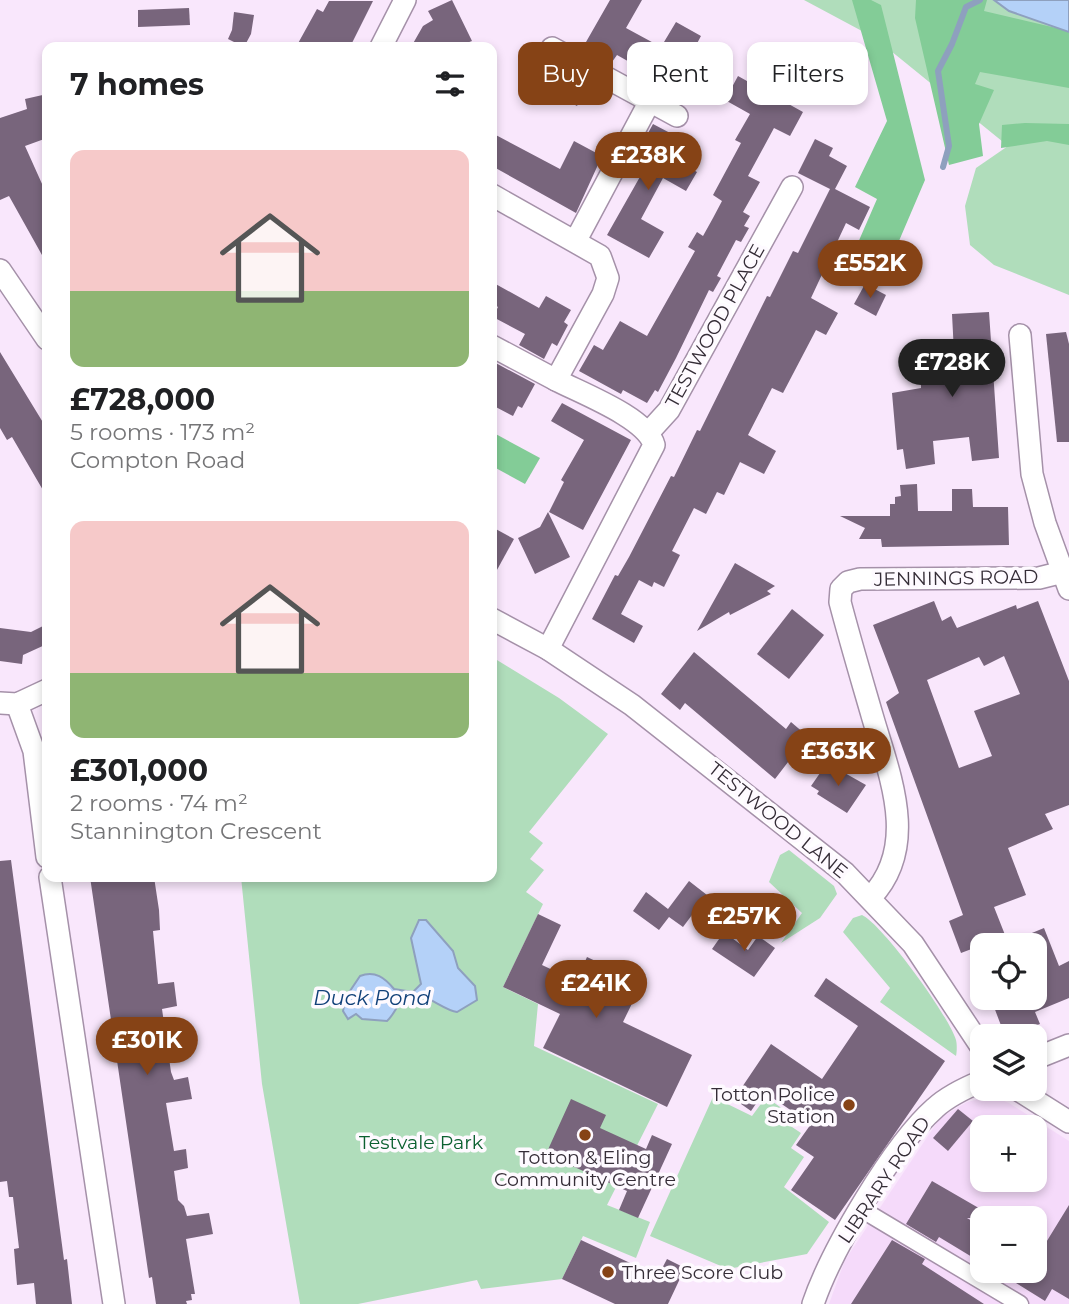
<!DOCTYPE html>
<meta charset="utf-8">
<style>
body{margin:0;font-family:Montserrat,sans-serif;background:#f6f6f6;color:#202124;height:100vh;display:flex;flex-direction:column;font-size:26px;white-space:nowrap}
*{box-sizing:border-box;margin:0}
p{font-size:23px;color:#757577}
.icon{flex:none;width:38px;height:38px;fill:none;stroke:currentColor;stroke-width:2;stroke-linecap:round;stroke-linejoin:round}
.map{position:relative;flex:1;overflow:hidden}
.sheet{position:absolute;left:42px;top:42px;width:455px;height:840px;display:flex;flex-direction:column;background:#fff;border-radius:14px;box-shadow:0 4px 10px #0003}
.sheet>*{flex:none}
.hud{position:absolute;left:518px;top:42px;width:444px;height:63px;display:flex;gap:14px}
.controls{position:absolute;left:970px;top:933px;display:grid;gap:14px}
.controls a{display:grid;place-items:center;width:77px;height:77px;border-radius:14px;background:#fff;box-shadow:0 4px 10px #0003;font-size:35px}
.price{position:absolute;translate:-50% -60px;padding:0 16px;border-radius:24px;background:#864316;color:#fff;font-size:23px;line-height:46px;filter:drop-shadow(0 2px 4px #0008)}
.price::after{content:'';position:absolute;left:50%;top:42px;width:21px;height:16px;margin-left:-10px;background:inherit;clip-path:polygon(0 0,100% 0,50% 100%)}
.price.on{background:#222;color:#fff}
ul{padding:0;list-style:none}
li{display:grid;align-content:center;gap:14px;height:371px;padding:0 28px}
li span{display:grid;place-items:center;height:217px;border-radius:14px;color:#555}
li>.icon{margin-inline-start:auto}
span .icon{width:126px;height:126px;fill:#fffc;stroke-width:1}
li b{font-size:30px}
h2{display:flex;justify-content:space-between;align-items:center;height:84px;padding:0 28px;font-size:30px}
.pill{padding:0 24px;border-radius:14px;background:#fff;box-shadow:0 4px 10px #0003;font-size:24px;line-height:63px}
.pill.on{background:#864316;color:#fff}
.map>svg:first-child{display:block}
</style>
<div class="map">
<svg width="1069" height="1304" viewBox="0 0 1069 1304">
<rect width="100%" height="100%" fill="#f9e7fc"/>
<!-- built -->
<path fill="#f5dafa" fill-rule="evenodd" d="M992,1096L1009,1103L1069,1141V1304H829L845,1260L940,1118L967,1102ZM982,1127H1034V1180H982ZM982,1218H1034V1270H982Z"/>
<!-- green -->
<g fill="#b0ddbb">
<polygon points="804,0 1069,0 1069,295 994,265 970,245 965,206 976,168 1008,146 875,38"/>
<polygon points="492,657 559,698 608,734 529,832 543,843 530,859 544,870 526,892 543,904 503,987 538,1004 534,1046 658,1104 607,1205 650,1222 636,1258 583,1236 562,1279 481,1289 477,1280 358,1304 300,1304 262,1084 241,877 492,877"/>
<polygon points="789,850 834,886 837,894 820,918 781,943 802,913 769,882 780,855"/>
<path d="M862,915C883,925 949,1016 956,1040C957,1044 957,1051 956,1056L880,1002L890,988L843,932L853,918Z"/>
<polygon points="713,1097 752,1116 766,1097 790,1114 786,1123 801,1133 791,1148 804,1157 784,1187 829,1222 807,1254 728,1269 650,1236"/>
</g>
<!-- forest -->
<g fill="#83cc97">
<polygon points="852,0 871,0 881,5 925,180 890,262 857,245 877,199 855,187 887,121"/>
<polygon points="916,0 987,0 984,11 1069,31 1069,88 980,72 975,84 994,90 979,124 983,156 949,165 915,18"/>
<polygon points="1025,123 1069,124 1069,145 1047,141 1001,148 1002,125"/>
<polygon points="492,432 540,458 525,484 492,466"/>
</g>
<!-- water -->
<g fill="#b4d1f8" stroke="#8ea0be" stroke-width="2">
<polygon points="994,0 1069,0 1069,32 1009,11"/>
<path d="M419,920H426L453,951L458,968L475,986L477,1000L457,1012C441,1010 418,985 404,998C398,1003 394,1015 387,1021L362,1019L356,1014L348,1019L343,1011L346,997L360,976C375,970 385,978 394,989L413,992L421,984L411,938Z"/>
</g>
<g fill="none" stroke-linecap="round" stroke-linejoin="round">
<!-- stream -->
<polyline stroke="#8ea0be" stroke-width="6" points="943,167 949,146 938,71 952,44 966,7 980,0"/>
</g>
<!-- building -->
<g fill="#78657c" fill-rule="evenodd">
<polygon points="452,0 472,41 456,47 411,47 423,26 433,20 428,11"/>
<polygon points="610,0 642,0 626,28 661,47 676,22 701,36 686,64 710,77 695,104 671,90 667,96 644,83 649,73 617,55 612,62 582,49"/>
<polygon points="329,1 373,1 350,47 296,47 317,9 323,12"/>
<polygon points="189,8 190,25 138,27 138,10"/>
<polygon points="234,12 254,15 251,34 244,47 228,39 232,30"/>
<polygon points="535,52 589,83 577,106 522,77"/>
<polygon points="738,76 803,112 790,136 774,128 748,176 760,182 743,212 750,216 744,226 749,228 741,242 736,240 717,276 721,278 713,292 709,290 676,358 658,392 655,390 647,403 623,390 621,394 579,371 594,345 603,350 620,321 647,336 695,251 688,247 697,232 703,236 713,218 722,201 713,195 741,143 735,140 750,114 725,100"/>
<polygon points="47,94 47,138 25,146 47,195 47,264 9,196 0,200 0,118 27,109 25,99"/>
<polygon points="653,124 672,134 662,153 697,172 686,191 663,178 641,219 664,232 649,258 607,235 641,175 629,168"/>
<polygon points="492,133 560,169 574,141 602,156 576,213 492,166"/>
<polygon points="815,139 833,148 829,156 847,166 835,189 870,207 859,230 846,223 811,298 838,313 826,335 816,330 783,393 772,388 748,435 776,451 764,474 740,462 724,495 717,492 706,514 694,508 672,551 680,555 664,587 654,582 652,587 639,580 621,614 643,626 634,643 592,619 615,575 618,576 629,557 671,476 674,477 697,430 700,431 767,296 770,297 793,251 798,253 830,189 798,173"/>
<polygon points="492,282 539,308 546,296 571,310 564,322 568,325 557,346 552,343 544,359 519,345 525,334 493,317 498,307 492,303"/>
<polygon points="865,284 886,295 876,316 854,304"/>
<polygon points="989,312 999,458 972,461 969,437 933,441 935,464 906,469 903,449 897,450 892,393 921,388 921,371 955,372 952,314"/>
<polygon points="1066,332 1069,344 1069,442 1057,442 1046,334"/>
<polygon points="0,352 47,429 47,497 12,437 7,440 0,428"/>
<polygon points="492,361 535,384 522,408 518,406 513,416 492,405"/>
<polygon points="562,403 631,440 583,530 549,512 564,482 561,480 584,440 551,421"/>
<polygon points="917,484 918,511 952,511 952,489 972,489 973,507 1008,507 1009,545 882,547 881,539 859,539 865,528 840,516 890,516 890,504 895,504 895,497 901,496 900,485"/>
<polygon points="548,512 570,557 535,574 518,538 540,527"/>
<polygon points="492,527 514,539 492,579"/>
<polygon points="735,563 775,586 767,591 771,594 730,615 729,612 697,631"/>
<path d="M934,601L942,621L951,616L957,628L1016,605L1017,609L1038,601L1069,681V805L1045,814L1053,829L1008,848L1026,895L994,907L1009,945H982L961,953L949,921L963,915L886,702L899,693L873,625ZM1004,656L1020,694L974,711L992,756L959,768L927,680L979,657L984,666Z"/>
<polygon points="792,609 824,635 789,679 757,654"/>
<polygon points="47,624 47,644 23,655 22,664 0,661 0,628 31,632"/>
<polygon points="694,652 786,729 791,722 805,734 805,740 775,779 685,703 680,710 661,694"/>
<polygon points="827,763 866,785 847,813 817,794 819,791 811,786"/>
<polygon points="11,860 64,1260 67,1259 72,1304 36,1304 34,1283 17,1285 14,1249 19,1248 13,1197 9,1197 7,1181 0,1182 0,861"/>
<polygon points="90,877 154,877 159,910 160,930 153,931 158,984 174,982 177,1006 162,1009 171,1072 174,1080 188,1077 192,1099 166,1103 174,1151 186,1149 188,1168 174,1171 178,1200 184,1206 187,1216 209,1213 213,1234 186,1239 195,1294 191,1294 192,1300 186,1301 187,1304 156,1304 152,1277 149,1278"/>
<polygon points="689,881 707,895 683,927 669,917 659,930 633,911 646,892 668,909"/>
<polygon points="538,914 561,925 542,965 576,981 587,957 642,983 623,1022 692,1055 667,1107 543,1048 560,1014 503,987"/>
<polygon points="1044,928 1059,966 1069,961 1069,998 1035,1012 1040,1024 1005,1036 994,1007 1017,998 1034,998 1034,977 1042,973 1034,945 1031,945 1027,935"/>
<polygon points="724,932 748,950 758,936 775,948 754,977 712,949"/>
<polygon points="826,978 945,1061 835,1220 791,1190 814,1157 796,1145 811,1124 764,1092 751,1111 734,1099 771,1044 822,1079 858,1026 814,996"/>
<polygon points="571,1099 606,1115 600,1128 646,1149 652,1135 672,1144 638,1218 619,1210 627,1191 546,1154"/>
<polygon points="958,1109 973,1121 948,1151 933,1138"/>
<polygon points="932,1181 996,1218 967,1218 982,1227 982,1263 939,1237 936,1242 906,1224"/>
<polygon points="1069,1205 1069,1299 1052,1289 1045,1301 995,1270 1034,1270 1034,1262"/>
<polygon points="581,1240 658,1276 667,1259 685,1268 668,1304 615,1304 562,1279"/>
<polygon points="892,1240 925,1259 922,1264 984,1304 851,1304"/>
</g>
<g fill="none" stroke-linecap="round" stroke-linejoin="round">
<!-- pedestrian casing -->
<g stroke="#a591a9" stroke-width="19">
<polyline id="pedestrian" points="861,1209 1020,1304"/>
</g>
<!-- minor casing -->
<g stroke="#a591a9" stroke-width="24">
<g id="minor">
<polyline points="381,47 405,0"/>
<polyline points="552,48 677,116"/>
<path d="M492,195L600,256L608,278L603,294L556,380C581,393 647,418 654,445L548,649"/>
<polyline points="576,240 650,101"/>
<polyline points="0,270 47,339"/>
<polyline points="1020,335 1032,474 1045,523 1069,589"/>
<polyline points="492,346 556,380"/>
<polyline points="649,432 669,410 792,187"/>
<polyline points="492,619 548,649 632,705 845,873 913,944 982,1048"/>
<polyline points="0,703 17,704 47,690"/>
<polyline points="17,704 34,751 47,857"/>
<polyline points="50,877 114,1304"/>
<path d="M871,897C920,845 889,774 872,715C861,677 850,640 840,602L841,589L848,582L860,579L1039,578L1063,572"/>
<polyline points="1034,1059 1069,1045"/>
<polyline points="1015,1088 1069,1122"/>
<path d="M813,1304C831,1251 893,1145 935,1108C948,1096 965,1088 982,1081"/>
</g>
</g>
<!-- pedestrian -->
<use href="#pedestrian" stroke="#fff" stroke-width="16"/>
<!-- minor -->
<use href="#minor" stroke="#fff" stroke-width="21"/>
</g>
<!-- markers -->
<g fill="#864316" stroke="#fefaff" stroke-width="2.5">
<circle cx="849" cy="1105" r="7"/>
<circle cx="585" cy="1135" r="7"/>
<circle cx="608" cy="1272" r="7"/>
</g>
<g text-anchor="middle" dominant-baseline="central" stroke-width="7" stroke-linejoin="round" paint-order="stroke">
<!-- street labels -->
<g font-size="19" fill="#352d37" stroke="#fefaff">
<text transform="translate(715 326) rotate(-61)">TESTWOOD PLACE</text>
<text transform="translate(956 578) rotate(-1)">JENNINGS ROAD</text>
<text transform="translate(778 820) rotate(39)">TESTWOOD LANE</text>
<text transform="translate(884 1180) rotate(-56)">LIBRARY ROAD</text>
</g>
<!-- poi labels -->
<g font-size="19" fill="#352d37" stroke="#fefaff" text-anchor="end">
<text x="835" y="1094">Totton Police<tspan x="835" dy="22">Station</tspan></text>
<text x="585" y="1157" text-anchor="middle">Totton &amp; Eling<tspan x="585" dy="22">Community Centre</tspan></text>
<text x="622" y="1272" text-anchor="start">Three Score Club</text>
</g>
<!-- park labels -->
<g font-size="19" fill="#0b6030" stroke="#fefaff">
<text x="421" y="1142">Testvale Park</text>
</g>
<!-- water labels -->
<g font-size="21" font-style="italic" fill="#114179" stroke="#fefaff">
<text x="372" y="997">Duck Pond</text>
</g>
</g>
</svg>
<div class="controls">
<a><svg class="icon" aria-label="locate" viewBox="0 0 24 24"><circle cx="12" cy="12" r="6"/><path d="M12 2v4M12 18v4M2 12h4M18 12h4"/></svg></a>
<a><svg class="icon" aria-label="layers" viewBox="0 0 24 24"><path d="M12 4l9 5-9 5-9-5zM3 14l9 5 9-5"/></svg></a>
<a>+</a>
<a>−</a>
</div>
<b class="price" style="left:648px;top:192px">£238K</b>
<b class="price" style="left:870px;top:300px">£552K</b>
<b class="price on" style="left:952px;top:399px">£728K</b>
<b class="price" style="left:838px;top:788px">£363K</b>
<b class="price" style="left:744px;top:953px">£257K</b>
<b class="price" style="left:596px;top:1020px">£241K</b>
<b class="price" style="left:147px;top:1077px">£301K</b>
<div class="hud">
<a class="pill on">Buy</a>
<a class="pill">Rent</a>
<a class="pill">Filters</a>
</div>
<section class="sheet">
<h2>7 homes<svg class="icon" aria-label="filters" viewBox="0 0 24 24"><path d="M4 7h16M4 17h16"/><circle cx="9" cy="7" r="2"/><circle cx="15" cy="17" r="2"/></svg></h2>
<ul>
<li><span style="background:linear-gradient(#f6c9c9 65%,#8fb573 0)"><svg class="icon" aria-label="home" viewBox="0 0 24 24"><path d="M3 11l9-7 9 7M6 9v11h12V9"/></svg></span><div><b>£728,000</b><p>5 rooms · 173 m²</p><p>Compton Road</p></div></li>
<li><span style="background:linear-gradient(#f6c9c9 70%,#8fb573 0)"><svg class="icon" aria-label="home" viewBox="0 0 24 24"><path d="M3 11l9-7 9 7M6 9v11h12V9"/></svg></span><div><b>£301,000</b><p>2 rooms · 74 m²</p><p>Stannington Crescent</p></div></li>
</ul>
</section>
</div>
